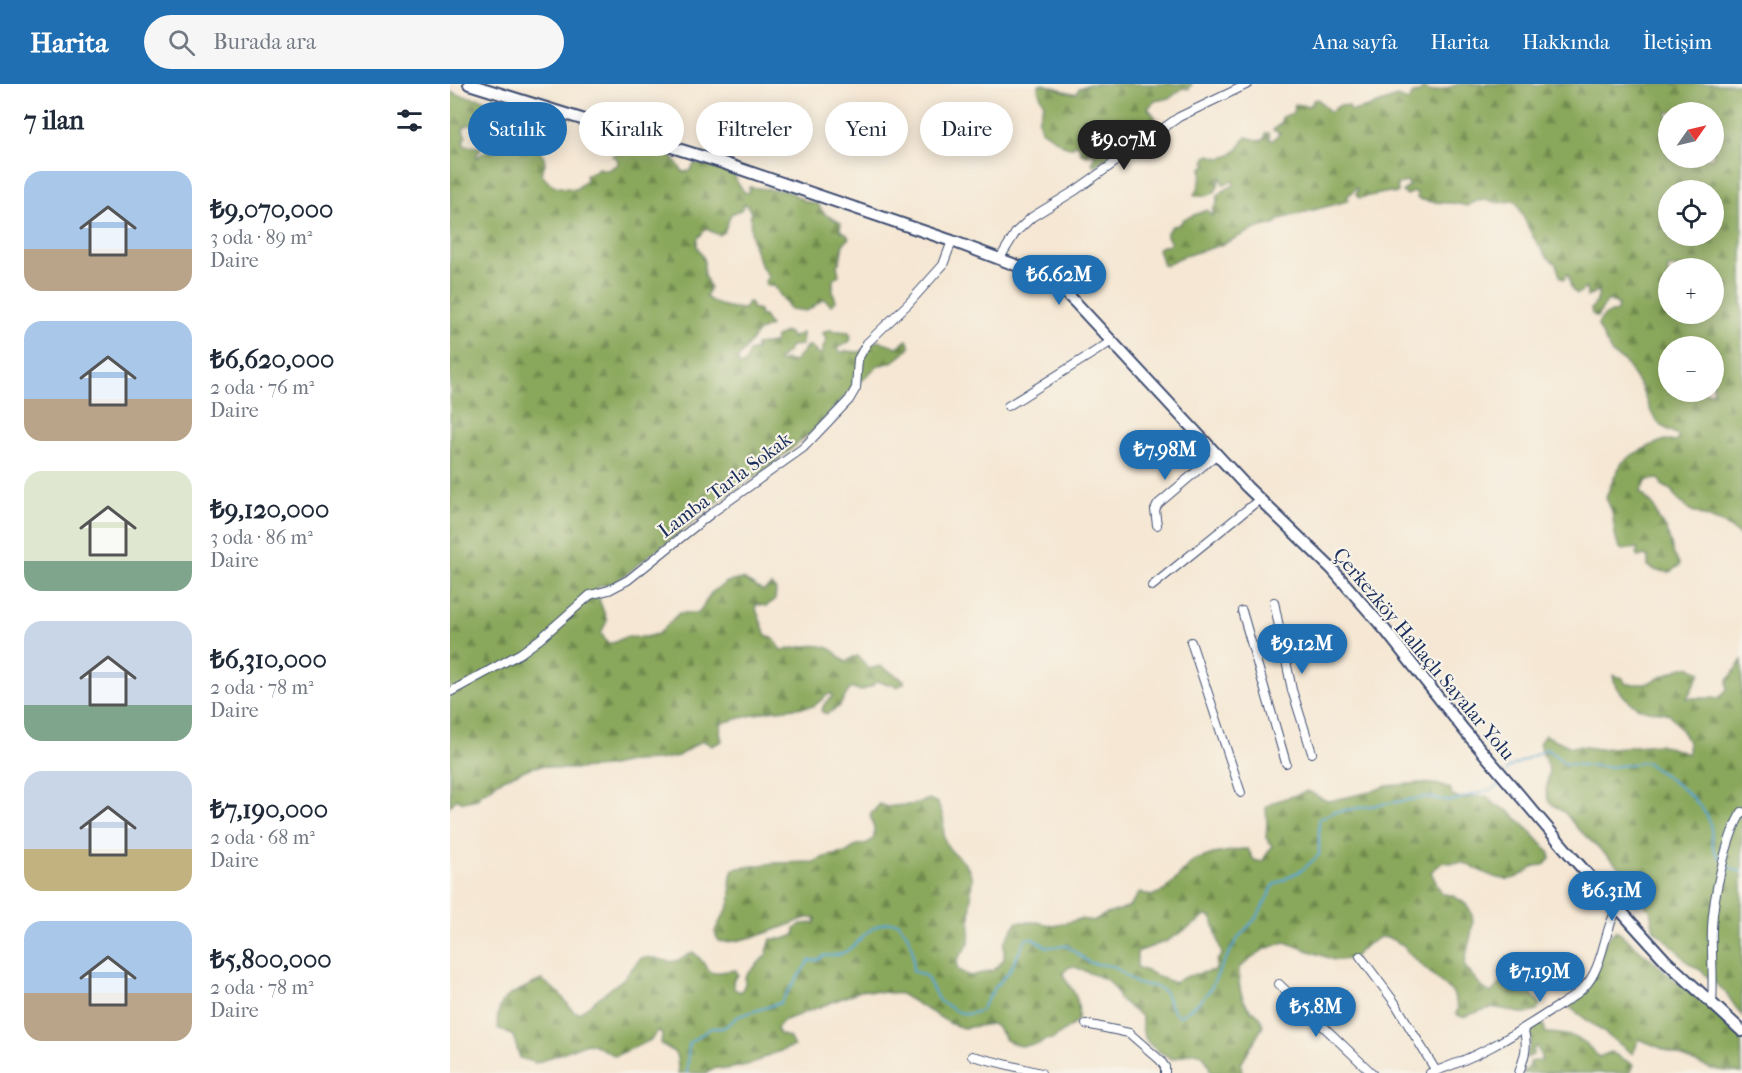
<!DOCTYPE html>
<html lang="tr">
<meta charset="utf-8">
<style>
body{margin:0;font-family:"IM FELL French Canon",serif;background:#f6f6f7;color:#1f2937;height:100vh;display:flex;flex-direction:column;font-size:22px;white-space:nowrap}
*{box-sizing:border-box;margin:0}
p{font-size:20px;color:#747a83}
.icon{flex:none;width:33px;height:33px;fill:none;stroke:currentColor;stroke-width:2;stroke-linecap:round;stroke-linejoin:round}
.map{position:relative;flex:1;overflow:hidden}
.side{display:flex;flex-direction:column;background:#fff;width:450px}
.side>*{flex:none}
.hud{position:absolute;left:18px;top:18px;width:570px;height:54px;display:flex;gap:12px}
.needle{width:39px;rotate:56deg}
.controls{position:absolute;left:1208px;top:18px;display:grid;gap:12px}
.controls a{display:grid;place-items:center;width:66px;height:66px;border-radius:50%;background:#fff;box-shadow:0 3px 15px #0003;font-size:30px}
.price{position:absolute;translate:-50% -51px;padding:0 14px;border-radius:21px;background:#1f6fb2;color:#fff;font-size:20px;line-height:39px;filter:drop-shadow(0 2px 3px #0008)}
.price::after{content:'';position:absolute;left:50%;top:36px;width:18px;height:14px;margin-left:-9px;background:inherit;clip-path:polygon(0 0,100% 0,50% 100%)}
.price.on{background:#222;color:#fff}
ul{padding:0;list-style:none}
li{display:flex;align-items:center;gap:18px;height:150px;padding:0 24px}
li span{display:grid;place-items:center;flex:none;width:168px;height:120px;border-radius:18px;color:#555}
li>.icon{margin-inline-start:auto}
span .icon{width:72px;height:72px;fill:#fffc;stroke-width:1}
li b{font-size:26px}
h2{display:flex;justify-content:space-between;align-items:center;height:72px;padding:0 24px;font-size:26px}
.chip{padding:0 21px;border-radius:27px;background:#fff;box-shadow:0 3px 15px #0003;font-size:21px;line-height:54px}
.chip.on{background:#1f6fb2;color:#fff}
header{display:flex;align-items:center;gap:36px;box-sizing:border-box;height:84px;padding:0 30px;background:#1f6fb2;color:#fff}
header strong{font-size:28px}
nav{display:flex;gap:33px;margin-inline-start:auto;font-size:21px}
.search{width:420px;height:54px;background:#f6f6f7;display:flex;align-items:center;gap:15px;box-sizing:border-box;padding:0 21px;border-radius:33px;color:#747a83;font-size:22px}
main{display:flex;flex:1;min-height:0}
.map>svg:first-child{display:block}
</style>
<header>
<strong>Harita</strong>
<div class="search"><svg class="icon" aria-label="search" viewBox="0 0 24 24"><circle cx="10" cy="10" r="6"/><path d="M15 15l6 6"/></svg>Burada ara</div>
<nav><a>Ana sayfa</a><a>Harita</a><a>Hakkında</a><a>İletişim</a></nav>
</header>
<main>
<section class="side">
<h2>7 ilan<svg class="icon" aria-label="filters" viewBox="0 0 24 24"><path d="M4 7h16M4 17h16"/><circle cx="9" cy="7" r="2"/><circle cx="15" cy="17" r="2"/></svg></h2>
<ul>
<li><span style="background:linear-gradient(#a9c7e8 65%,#b9a48a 0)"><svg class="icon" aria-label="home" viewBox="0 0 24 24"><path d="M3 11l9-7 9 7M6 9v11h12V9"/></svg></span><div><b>₺9,070,000</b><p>3 oda · 89 m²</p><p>Daire</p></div></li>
<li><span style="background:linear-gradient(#a9c7e8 65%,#b9a48a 0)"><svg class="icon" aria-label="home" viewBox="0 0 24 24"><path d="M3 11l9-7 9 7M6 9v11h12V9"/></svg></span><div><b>₺6,620,000</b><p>2 oda · 76 m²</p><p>Daire</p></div></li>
<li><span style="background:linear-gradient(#dfe7d0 75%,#7fa58c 0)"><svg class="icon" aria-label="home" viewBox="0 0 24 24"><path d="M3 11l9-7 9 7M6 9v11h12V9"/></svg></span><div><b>₺9,120,000</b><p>3 oda · 86 m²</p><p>Daire</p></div></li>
<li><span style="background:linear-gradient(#c9d6e8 70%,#7fa58c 0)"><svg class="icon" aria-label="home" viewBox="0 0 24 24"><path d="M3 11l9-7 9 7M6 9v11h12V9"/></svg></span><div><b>₺6,310,000</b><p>2 oda · 78 m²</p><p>Daire</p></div></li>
<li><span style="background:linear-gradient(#c9d6e8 65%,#c2b280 0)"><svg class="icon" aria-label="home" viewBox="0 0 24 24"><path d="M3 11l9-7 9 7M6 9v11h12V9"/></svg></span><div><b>₺7,190,000</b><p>2 oda · 68 m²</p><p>Daire</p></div></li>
<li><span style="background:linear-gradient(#a9c7e8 60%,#b9a48a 0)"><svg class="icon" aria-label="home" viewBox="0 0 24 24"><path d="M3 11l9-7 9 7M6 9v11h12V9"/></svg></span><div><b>₺5,800,000</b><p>2 oda · 78 m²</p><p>Daire</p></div></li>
</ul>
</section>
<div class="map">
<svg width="1292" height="989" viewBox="0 0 1292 989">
<defs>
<pattern id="forest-firs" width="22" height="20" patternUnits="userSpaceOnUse" patternTransform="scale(1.5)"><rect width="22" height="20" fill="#8aa85b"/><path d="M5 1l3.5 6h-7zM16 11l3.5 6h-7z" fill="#70894e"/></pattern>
</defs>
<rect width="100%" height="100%" fill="#f7f3e8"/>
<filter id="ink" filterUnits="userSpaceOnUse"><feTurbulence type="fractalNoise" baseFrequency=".0167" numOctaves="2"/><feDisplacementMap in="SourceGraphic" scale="12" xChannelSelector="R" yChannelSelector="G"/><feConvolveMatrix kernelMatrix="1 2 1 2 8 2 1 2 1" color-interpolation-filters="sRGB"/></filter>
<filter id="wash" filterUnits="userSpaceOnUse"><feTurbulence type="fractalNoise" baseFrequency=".008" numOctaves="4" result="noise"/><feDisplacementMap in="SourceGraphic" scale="24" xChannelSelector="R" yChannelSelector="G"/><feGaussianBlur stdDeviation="1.35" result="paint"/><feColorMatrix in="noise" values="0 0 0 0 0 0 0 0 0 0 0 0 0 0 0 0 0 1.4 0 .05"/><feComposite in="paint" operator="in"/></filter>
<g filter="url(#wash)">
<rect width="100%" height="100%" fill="#f5e7d3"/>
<!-- forest -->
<g fill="url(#forest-firs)" stroke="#526c5c" stroke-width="1.5" fill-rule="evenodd">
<path d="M589,0C604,0 614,10 627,9L629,4L639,0H742L739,5L733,4L720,14L705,17L698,24L706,34L692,42L681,55L671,59L664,69L644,82L642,78L645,72L643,69L636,71L631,69L629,61L626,60L623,63C610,64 603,51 592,47L588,36L594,21L588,6Z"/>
<path d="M1010,0H1083L1086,2L1089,0H1292V453L1274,440L1240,426L1228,416L1222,407L1212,401L1209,395L1197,396L1190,408L1203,421L1209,436L1216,444L1224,471L1230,481L1220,488L1207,487L1198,482V473L1194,471L1188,473L1186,469L1188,466L1187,464L1172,466C1163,457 1165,440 1162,428C1161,423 1158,419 1156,414C1160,403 1166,387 1173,378C1181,370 1205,359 1216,356C1218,356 1223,358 1225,358L1229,355L1227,351L1210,341L1202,330L1191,303L1174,277L1162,270L1148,242C1149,233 1159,228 1167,227L1168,220L1158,216L1147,233L1142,230L1141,225L1147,217L1149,206L1137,213L1136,204L1128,210C1118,206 1121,198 1118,190L1116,191L1114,195L1110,192L1106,180L1096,172L1082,151L1066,118L1063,117L1049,119L1038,116L1027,117L1017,122C999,116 986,122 967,114V109L964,108L957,111L952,108L959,102L958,98L947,100L948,108L944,110L940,108L909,114L906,110L908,105L906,104L896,114L899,115L897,117L830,135L825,141C808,141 792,152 777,158C763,165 744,168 729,174C722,177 721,182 713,181L708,165L710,163L719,161L721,158L717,153V148L722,142L729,141L734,135L757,126L762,132L763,124L767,120C765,108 776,106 784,101L783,97L773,100L771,93C769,96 769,99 768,102C764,113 755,112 745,112L744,110L748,106C748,98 754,92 751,85L754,82L758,81L754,78L756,73L760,71C778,79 787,68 796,53L812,57L815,53V49H819L820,56H823L830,49L823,46L831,39L832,33L843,29L845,20L858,22L863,19V16L868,15L880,28L890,21L899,22L901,27C914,25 934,18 947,13L958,17L963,10L969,9L973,4L982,8ZM1218,28H1263V74H1218ZM1218,106H1263V152H1218ZM1263,184V230H1218V184ZM1263,262V308H1218V262Z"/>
<path d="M0,8C5,9 9,11 14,12C33,16 39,11 45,35L48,37L47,43L41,49L22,40L15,42L13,47L16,52L13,57L15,62L32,63L27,70L26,74L37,66L48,67L57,61L64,60L73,64L89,67L94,72L95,80L91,89C99,103 111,104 126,105L136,96V90L144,88L148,84L158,86L168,80L167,74L162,72L166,68L171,69L178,56L189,64L197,67L211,66L223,74L233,88L240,87L244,80C258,78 272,82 284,89L287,98L295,109L299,108V103L338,107L355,117L368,120C375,134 379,131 391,139L390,146L397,150L399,155L393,160L390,177L387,181L389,191L383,196V208L386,217L381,221L374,215L357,227L340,225L324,202H317L315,197L318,194C317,188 313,186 311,181C302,161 299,149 301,127L295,119L291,126L281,130L274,148L269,151L256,145L247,155V162L254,175V191L260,203L256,213C267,222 280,224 294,225L298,218L301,219L302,224L309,226L310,232H314L320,242L308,248L287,276L290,281L295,280L299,268L306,266V261L324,259L325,254L335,248L339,249L342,254L352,249V261L341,262L338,268L328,276L329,278L336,276L344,278L357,262H361L366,267L364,269L371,270L376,256L373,249L378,246L399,248L401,253L400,257L387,265L392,269L395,267L410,268C427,254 427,255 447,263L457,256L460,263C452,272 440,281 428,281L415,294L405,301L363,347L319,383L273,414L210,464C191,474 172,501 149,502L146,507L157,537L151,549L157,559H163L175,553H196L208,550L229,529H249L261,509L277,498L293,495L313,507L321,501L326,506L325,516L316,522L306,520V525L316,551L324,555L331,566C347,565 365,557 381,565C387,569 389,574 396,578L403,573L408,572L419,585L430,582L454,596V599L447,603L443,600L438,601L427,597L422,602L411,607L403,604L399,606L389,623L377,630L372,628C372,621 376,617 382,613V610H379L364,622L318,627L272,639L270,648L272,657L262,662L254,657L248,659L228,672L208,676L184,677L156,683L128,685H109L96,682L82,683L49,697L40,705L31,709L27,715L13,718L7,715L0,722Z"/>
<path d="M1292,576V932L1275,908L1250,886L1237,878L1224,863L1204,846L1200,826L1178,804L1171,785L1126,743L1116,730L1099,718L1096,708L1099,686L1089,659L1095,651L1121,663L1129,662L1149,665L1209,660L1238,670C1238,665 1239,660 1237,656C1235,651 1224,635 1221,632C1214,626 1206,629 1198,627C1183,624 1164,606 1163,591L1172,594L1176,600H1196L1233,583H1240L1251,588L1237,614H1269L1277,605V598Z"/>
<path d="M970,699L992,701L1000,705L1003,712C1016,717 1024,711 1037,712L1044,720L1059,727L1081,748L1100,769V775L1094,781C1080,780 1074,794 1060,795C1045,797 1029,785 1016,780C1009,777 1001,780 993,778L981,788L992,810C1000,810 1003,811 1010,816C1036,831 1014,861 1015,883L1032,903L1041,909L1050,899C1065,898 1082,908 1090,920L1087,927C1068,933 1063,925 1045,924C1034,924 1022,931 1012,933L1006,930L1008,924L1003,909L958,869L953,861L939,854L930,853L915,862L902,875L884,876L835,858L813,866L789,884C788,901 790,914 801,927H804L810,933L813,942L791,980L792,989H761C753,959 744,969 722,975C703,964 690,959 692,933L669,915L664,903L657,896L625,883H619L613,889C615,897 619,900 623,907C629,916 629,926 628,937L603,955L594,956L589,960L569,962L556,956L547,943L542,940L513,944L501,940L451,910L413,906L333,937L327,944L329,950L339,953L344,962L314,973L305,979L278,985L266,984L256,989H228C228,970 228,969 211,960L212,950L209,946L201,956L165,972L145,961L137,959L86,979L70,974L63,952L48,944C46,936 49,923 54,916C58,911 84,899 92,896L109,909L123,927L129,929L173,895L191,874C218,870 214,888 242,868C251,873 254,882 262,889L286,886L288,891L283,897L284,905L291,908L295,900V893L316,871L321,855H334L345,851V845L351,840L365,839L366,834C355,833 349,837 339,841C322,847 285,861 268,857L265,848C268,837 277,830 280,818C283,807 277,799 283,785L324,779L364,778L374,773L395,769L407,761L418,759L424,754V745L420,731L430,720L437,723C453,720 465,723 479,715L488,719C489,724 492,728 493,733C495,742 491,752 497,761C504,774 516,773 522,794L519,859C513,871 504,872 508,886L520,892L544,886L554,875V859L567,838H587L604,842L630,835L643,837L654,831L679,823L690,808L701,812L716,806L743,777L763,770L792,765H798L804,776L812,778L822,762L816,754L817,739L816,724C823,715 845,713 857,707C865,709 871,716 879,717L920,708L936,702ZM755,832L761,833L763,838L772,871L767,876L766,886C754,888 732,892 724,899L687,883V868L717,857L751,836Z"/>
<polygon points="1166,846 1291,951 1292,989 1261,985 1189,955 1183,970 1118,922 1147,882 1156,856"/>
<path d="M1092,935L1096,949C1124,951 1129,951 1149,973L1161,968L1184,981L1179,989H1072L1080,982V978L1092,976L1087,962L1083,966V971L1076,974L1081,958L1080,945Z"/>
</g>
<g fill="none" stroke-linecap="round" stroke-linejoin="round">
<!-- stream -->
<g stroke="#57a6d1" stroke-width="2">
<path d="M1056,688L1058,684L1097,665L1116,680L1162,683L1196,678C1217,694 1244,709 1257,732C1266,747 1256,762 1272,776"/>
<polyline points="1276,779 1281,784 1292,788"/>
<path d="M237,989L239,959L261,944H273L289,932L330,919L359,877L368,876L375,871C407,877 410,836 447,838C463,855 464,865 463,887L476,892L489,917L508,928L518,930L530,927L546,902L559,888L576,855L582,854L597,863L617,862L640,879L663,882L687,900L703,902L714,907L723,927L730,932L748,919L760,906L771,883L788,854L807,833L824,801L852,786L869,771V735L884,728L977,713L1001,717L1046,704L1051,695"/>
</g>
</g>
</g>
<g filter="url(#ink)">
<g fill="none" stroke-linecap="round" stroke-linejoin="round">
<!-- street casing -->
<g stroke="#3c4b70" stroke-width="10">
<g id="street">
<polyline points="550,174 566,148 582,133 626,106 729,33 798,0"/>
<polyline points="558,322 662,257"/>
<polyline points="707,441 705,426 708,420 767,370"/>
<polyline points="702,502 810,415"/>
<polyline points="824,518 842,606 862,669"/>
<polyline points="792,527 836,679"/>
<polyline points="741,558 791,709"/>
<polyline points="0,608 71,569 90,555 140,511 159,506 178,496 263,428 353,364 399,316 406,304 408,275 417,259 459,219 493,181 502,157"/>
<polyline points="910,872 945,919 986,987"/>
<polyline points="829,900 922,989"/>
<path d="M1262,919C1264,894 1261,869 1262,844C1263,814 1276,753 1292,728"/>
<polyline points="636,940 679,949 710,976 715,983 715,989"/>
<polyline points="522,972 591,989"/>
<path d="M980,989C1026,974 1059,954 1099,928C1116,917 1135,908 1144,889C1155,868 1155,844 1168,824"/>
<path d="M1069,989C1074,974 1079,961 1073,945"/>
</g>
</g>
<!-- secondary casing -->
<g stroke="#3c4b70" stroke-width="14">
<polyline id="secondary" points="19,0 273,79 502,157 584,188 607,200 626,219 797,403 882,485 936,547 1014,646 1123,774 1216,877 1292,947"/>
</g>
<!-- street -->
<use href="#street" stroke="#fff" stroke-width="8"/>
<!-- secondary -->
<use href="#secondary" stroke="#fff" stroke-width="10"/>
</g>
</g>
<g text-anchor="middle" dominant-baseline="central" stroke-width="4.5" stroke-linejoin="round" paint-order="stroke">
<!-- street labels -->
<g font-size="20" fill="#1b2f5e" stroke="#f7f3e8">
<text transform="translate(275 401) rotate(-37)">Lamba Tarla Sokak</text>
<text transform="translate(974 570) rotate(50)">Çerkezköy Hallaçlı Sayalar Yolu</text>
</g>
</g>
</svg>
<div class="controls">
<a><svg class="needle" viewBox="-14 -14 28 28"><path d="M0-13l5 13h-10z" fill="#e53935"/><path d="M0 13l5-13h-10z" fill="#747a83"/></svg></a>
<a><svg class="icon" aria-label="locate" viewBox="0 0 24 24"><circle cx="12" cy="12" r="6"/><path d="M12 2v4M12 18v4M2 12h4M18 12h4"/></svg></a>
<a>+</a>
<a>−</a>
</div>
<b class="price on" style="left:674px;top:87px">₺9.07M</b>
<b class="price" style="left:609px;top:222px">₺6.62M</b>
<b class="price" style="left:715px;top:397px">₺7.98M</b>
<b class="price" style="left:852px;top:591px">₺9.12M</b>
<b class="price" style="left:1162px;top:838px">₺6.31M</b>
<b class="price" style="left:1090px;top:919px">₺7.19M</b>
<b class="price" style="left:866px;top:954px">₺5.8M</b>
<div class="hud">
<a class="chip on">Satılık</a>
<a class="chip">Kiralık</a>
<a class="chip">Filtreler</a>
<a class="chip">Yeni</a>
<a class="chip">Daire</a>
</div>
</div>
</main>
